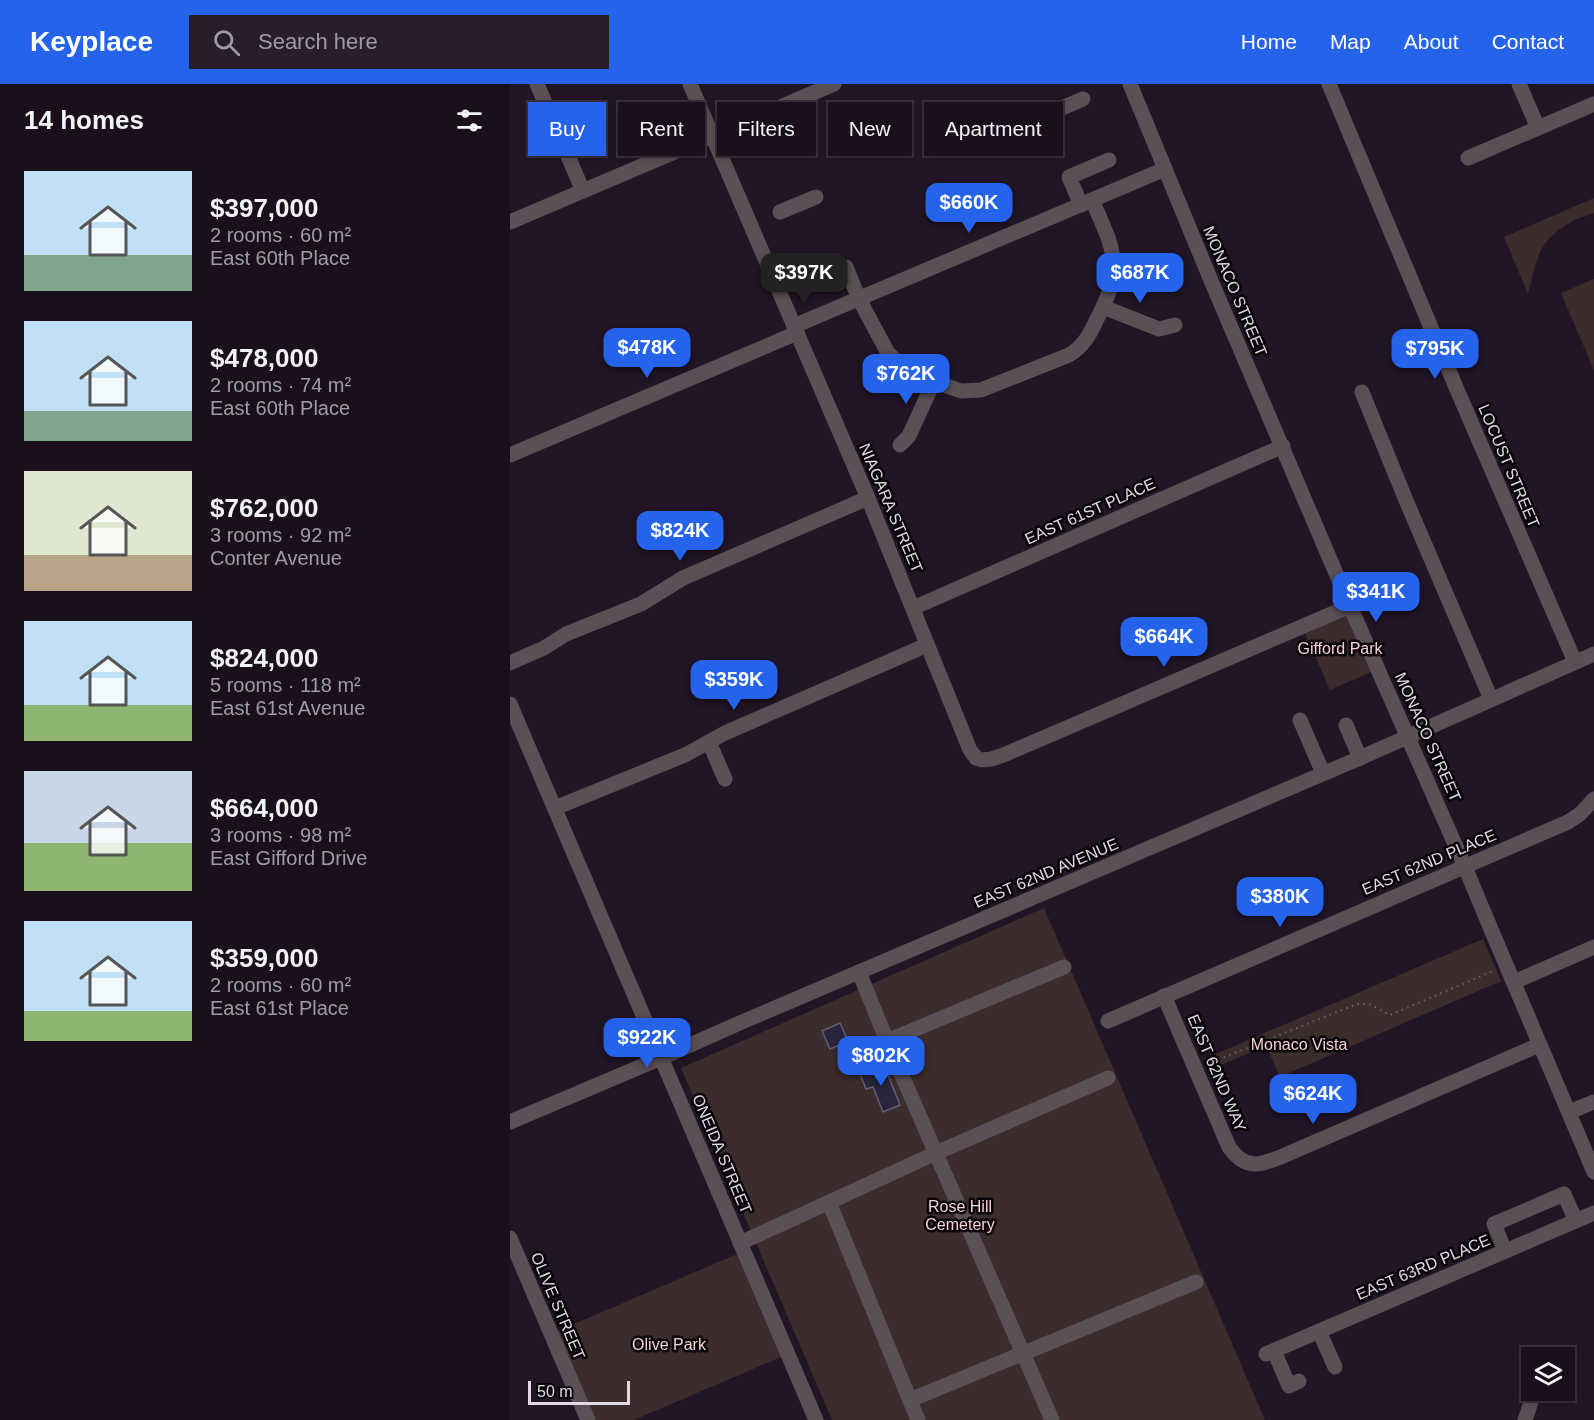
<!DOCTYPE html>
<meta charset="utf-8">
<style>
body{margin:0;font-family:Helvetica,sans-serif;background:#271e29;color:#f1f3f6;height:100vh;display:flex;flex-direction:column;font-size:22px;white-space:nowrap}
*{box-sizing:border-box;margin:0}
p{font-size:20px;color:#9f9da3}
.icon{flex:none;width:33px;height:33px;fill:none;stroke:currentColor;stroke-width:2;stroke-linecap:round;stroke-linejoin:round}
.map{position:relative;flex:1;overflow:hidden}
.panel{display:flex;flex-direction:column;background:#1a101c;width:510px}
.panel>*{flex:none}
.guide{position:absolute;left:18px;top:18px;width:570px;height:54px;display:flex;gap:12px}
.fabs{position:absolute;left:1011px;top:1263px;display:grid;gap:12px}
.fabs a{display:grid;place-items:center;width:54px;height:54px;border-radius:0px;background:#1a101c;box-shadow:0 3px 9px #0003,0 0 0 2px #38303b;font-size:30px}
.scale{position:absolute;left:18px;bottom:15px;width:102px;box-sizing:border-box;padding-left:6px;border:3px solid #e3d9e5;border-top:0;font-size:16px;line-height:21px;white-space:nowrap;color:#e3d9e5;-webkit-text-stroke:4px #08040a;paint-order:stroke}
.price{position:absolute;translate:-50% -51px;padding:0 14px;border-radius:12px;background:#2563eb;color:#fff;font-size:20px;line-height:39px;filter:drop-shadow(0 2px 3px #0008)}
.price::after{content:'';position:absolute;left:50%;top:36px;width:18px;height:14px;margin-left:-9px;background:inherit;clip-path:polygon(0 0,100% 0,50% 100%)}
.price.selected{background:#222;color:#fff}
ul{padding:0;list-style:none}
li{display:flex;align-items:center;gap:18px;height:150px;padding:0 24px}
li span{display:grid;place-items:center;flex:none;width:168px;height:120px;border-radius:0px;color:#555}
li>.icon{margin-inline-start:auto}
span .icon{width:72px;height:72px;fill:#fffc;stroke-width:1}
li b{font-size:26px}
h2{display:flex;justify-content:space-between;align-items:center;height:72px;padding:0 24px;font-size:26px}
.tag{padding:0 21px;border-radius:0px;background:#1a101c;box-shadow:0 3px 9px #0003,0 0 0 2px #38303b;font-size:21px;line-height:54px}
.tag.selected{background:#2563eb;color:#fff}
header{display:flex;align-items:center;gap:36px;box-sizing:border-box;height:84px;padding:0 30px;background:#2563eb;color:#fff}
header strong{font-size:28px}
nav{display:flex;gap:33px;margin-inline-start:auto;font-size:21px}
.search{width:420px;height:54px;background:#271e29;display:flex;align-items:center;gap:15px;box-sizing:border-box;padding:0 21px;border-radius:0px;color:#9f9da3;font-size:22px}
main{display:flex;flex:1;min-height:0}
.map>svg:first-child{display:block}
</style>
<header>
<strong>Keyplace</strong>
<div class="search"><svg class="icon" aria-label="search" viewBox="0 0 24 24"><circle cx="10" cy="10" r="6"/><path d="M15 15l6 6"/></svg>Search here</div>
<nav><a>Home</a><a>Map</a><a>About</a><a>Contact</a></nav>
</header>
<main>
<section class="panel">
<h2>14 homes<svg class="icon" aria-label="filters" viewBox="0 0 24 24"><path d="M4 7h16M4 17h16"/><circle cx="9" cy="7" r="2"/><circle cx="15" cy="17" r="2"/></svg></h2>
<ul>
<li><span style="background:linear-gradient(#bfe0f5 70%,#7fa58c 0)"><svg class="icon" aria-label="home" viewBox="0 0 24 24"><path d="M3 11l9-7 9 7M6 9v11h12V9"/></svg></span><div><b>$397,000</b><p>2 rooms · 60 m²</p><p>East 60th Place</p></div></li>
<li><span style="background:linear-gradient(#bfe0f5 75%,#7fa58c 0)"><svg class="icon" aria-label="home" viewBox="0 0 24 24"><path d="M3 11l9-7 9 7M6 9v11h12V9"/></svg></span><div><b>$478,000</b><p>2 rooms · 74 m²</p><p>East 60th Place</p></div></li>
<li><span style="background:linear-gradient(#dfe7d0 70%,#b9a48a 0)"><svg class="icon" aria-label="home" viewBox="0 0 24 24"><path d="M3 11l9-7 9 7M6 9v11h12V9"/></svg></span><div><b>$762,000</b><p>3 rooms · 92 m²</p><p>Conter Avenue</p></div></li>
<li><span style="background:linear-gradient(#bfe0f5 70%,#8fb573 0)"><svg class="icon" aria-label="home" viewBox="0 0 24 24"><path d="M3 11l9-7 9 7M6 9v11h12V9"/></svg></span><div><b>$824,000</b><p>5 rooms · 118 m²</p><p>East 61st Avenue</p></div></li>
<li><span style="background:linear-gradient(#c9d6e8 60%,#8fb573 0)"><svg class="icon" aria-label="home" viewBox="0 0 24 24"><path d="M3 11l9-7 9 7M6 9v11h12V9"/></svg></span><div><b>$664,000</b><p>3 rooms · 98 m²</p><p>East Gifford Drive</p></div></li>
<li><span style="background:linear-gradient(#bfe0f5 75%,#8fb573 0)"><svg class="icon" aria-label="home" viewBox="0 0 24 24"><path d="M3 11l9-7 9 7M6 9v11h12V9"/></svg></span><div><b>$359,000</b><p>2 rooms · 60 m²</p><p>East 61st Place</p></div></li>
</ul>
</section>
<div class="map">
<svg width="1084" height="1336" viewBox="0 0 1084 1336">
<rect width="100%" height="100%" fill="#221526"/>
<!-- green -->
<g fill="#3d2c2c">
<path d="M1084,114V129C1065,134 1045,145 1034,161C1025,175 1022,195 1018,210L994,153Z"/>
<polygon points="1084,195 1084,286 1051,209"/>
<polygon points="840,522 868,585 820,606 792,543"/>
<polygon points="534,824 755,1336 322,1336 171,984"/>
<polygon points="973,855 991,897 770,993 756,962 704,984 699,973"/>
<polygon points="234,1167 278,1270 124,1336 78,1336 41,1250"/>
</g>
<!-- building -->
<g fill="#29263c" stroke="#625f77" stroke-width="1.5">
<polygon points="330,939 338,957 320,965 312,947"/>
<polygon points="374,981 390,1021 373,1028 363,1003 356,1005 350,990"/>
</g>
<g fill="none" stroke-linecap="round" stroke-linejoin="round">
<!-- path -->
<polyline stroke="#6c606f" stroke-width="2" stroke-dasharray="1.5 4.5" stroke-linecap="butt" points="697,980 847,920 859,920 880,931 983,887"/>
<!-- minor -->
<g stroke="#5b5055" stroke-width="15">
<polyline points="27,0 73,107"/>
<path d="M180,0L358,414L460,666C460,667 466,673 466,674C477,680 495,670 505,666L840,522"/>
<polyline points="620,0 702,199 840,522 955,783 983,850 1084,1088"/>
<polyline points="819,0 948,308 1065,578"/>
<polyline points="1009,0 1028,44"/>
<polyline points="533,32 573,15"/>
<polyline points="958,74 1084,20"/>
<polyline points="571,121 559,93 599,76"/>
<polyline points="270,128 306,113"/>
<polyline points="0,138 324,0"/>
<path d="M300,199L336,183L349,215L378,269L389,279L422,297L451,307L471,306L559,271C574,262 580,250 587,235C595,220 604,199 604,182C603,159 591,137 582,116"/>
<polyline points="593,223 649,245 665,241"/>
<polyline points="284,242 655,85"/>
<polyline points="852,308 895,414 981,615"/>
<polyline points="390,361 399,352 424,297"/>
<polyline points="0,371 287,249"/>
<polyline points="403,524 773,362"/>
<polyline points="0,579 34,564 56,550 131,520 173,494 358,414"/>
<polyline points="0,620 306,1336"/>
<polyline points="790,636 813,689"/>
<polyline points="836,641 850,674"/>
<polyline points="199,658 215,695"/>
<polyline points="45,724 175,671 215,649 417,561"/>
<polyline points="349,888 377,957 542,1336"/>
<polyline points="1004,898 1084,863"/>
<path d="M654,912L719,1063C736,1087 750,1081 773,1072L1029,961"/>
<polyline points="598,937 1058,738 1070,730 1084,715"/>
<polyline points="377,957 554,883"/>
<polyline points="1059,1028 1084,1018"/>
<polyline points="0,1038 151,974 232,938 850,674 1084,570"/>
<polyline points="319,1118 408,1336"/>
<polyline points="0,1154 78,1336"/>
<polyline points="230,1159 426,1069 598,994"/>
<polyline points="995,1167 984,1140 1054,1110 1066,1137"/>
<polyline points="809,1247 825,1283"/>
<polyline points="764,1267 779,1302 789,1297"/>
<polyline points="756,1270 1084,1129"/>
<polyline points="400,1316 686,1198"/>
<polyline points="1015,1336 1021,1318"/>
</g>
</g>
<g text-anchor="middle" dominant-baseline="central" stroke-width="5" stroke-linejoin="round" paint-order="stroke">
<!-- street labels -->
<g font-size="16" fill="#e3d9e5" stroke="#08040a">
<text transform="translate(725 207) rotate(67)">MONACO STREET</text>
<text transform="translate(999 382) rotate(67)">LOCUST STREET</text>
<text transform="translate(381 424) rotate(67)">NIAGARA STREET</text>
<text transform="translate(580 427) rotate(-24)">EAST 61ST PLACE</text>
<text transform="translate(918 653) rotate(66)">MONACO STREET</text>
<text transform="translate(919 778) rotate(-23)">EAST 62ND PLACE</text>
<text transform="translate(536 789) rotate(-23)">EAST 62ND AVENUE</text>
<text transform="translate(707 989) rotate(67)">EAST 62ND WAY</text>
<text transform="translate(212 1070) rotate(67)">ONEIDA STREET</text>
<text transform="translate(913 1183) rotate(-23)">EAST 63RD PLACE</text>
<text transform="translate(48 1222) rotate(67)">OLIVE STREET</text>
</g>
<!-- park labels -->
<g font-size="16" fill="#f7d2d2" stroke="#08040a">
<text x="830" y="564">Gifford Park</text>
<text x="789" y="960">Monaco Vista</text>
<text x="450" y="1122">Rose Hill<tspan x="450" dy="18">Cemetery</tspan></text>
<text x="159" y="1260">Olive Park</text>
</g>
</g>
</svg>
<div class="fabs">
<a><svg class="icon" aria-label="layers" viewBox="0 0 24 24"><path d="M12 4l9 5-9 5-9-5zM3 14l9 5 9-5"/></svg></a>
</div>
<div class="scale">50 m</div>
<b class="price" style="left:459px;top:150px">$660K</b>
<b class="price selected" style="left:294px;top:220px">$397K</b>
<b class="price" style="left:630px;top:220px">$687K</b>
<b class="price" style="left:137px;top:295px">$478K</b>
<b class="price" style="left:925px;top:296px">$795K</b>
<b class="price" style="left:396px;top:321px">$762K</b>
<b class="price" style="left:170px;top:478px">$824K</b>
<b class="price" style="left:866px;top:539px">$341K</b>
<b class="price" style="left:654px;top:584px">$664K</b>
<b class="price" style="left:224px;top:627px">$359K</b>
<b class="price" style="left:770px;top:844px">$380K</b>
<b class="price" style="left:137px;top:985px">$922K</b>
<b class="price" style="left:371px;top:1003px">$802K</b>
<b class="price" style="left:803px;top:1041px">$624K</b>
<div class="guide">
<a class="tag selected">Buy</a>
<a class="tag">Rent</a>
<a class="tag">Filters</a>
<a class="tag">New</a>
<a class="tag">Apartment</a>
</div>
</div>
</main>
